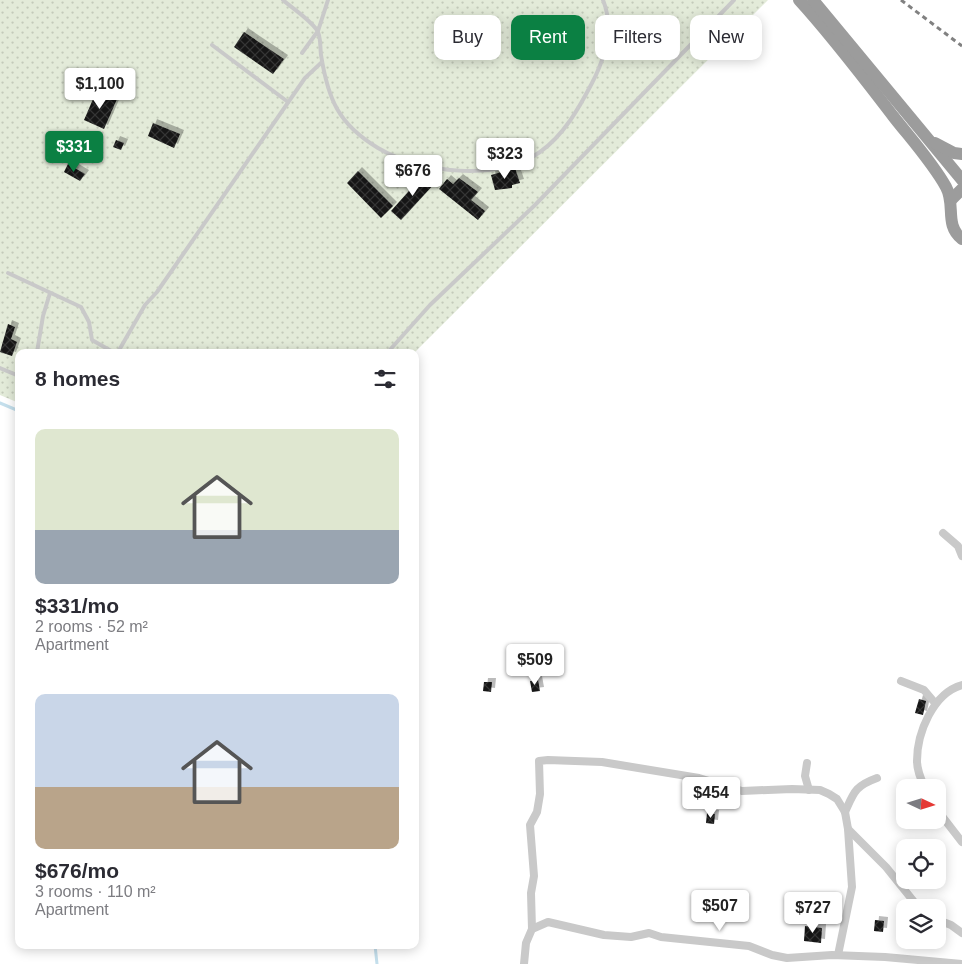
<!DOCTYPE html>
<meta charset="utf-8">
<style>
body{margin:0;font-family:Arial,sans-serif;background:#f2f2f3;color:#2b2b33;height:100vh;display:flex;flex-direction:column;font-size:19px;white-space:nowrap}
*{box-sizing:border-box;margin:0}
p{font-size:16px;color:#7c7c81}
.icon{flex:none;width:28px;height:28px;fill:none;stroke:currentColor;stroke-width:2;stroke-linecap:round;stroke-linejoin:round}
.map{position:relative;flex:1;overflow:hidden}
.details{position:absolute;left:15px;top:349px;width:404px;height:600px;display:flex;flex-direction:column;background:#fff;border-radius:10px;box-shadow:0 2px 12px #0003}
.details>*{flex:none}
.banner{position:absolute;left:434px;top:15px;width:452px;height:45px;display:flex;gap:10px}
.needle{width:32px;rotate:94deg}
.controls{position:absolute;left:896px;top:779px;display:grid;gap:10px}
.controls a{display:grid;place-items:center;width:50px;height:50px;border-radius:10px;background:#fff;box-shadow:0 2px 12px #0003;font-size:25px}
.price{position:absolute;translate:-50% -42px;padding:0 11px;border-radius:5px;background:#fff;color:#222;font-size:16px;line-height:32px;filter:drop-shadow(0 1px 2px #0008)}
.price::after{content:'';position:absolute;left:50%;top:30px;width:15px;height:11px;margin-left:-8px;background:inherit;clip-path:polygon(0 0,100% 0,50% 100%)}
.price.on{background:#0b8043;color:#fff}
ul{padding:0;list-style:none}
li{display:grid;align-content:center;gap:10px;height:265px;padding:0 20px}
li span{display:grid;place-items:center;height:155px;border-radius:10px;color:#555}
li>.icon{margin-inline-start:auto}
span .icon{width:90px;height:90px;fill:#fffc;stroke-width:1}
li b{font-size:21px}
h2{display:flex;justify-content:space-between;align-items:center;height:60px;padding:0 20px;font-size:21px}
.chip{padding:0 18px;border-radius:10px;background:#fff;box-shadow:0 2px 12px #0003;font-size:18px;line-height:45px}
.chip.on{background:#0b8043;color:#fff}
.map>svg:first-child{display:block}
</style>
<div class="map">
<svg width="962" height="964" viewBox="0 0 962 964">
<defs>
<pattern id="green-dots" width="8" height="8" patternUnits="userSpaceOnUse" patternTransform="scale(1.25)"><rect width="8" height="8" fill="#e3ebd9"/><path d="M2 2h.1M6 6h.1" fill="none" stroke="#c3caba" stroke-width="1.8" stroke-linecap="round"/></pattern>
<pattern id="building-cross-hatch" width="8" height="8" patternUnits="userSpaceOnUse" patternTransform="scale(1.25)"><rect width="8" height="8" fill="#131313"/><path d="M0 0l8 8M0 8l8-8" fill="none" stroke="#363636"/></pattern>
<filter id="shadow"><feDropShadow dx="4" dy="-4" stdDeviation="0" flood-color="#0004"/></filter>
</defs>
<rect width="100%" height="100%" fill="#fff"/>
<!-- green -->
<polygon fill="url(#green-dots)" points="0,0 768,0 415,352 19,352 19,403 0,395"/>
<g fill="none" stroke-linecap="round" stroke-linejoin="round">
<!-- stream -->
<g stroke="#c4dfec" stroke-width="3">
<polyline points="0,403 19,411"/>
<polyline points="375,945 377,964"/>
</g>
</g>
<!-- building -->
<g fill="url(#building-cross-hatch)" filter="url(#shadow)">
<polygon points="244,32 284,59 273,74 234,47"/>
<polygon points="97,90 117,99 104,129 84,120"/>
<polygon points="153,123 180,134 174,148 148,136"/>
<polygon points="116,140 124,143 121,150 113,147"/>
<polygon points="68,164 85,174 80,181 64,172"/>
<polygon points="515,168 520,183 512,185 512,188 495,190 491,175"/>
<polygon points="358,171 393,206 381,218 347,183"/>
<polygon points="424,174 434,184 401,220 391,211"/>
<polygon points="459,178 478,192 471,200 485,211 478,220 439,189 447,179 453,184"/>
<polygon points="8,324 15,327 11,339 17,342 12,356 0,352"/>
<polygon points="538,680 540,691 532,692 530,681"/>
<polygon points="484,682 492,682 491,692 483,691"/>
<polygon points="919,699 926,701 923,715 915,713"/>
<polygon points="707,813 715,814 714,824 706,823"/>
<polygon points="875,920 884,921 883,932 874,931"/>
<polygon points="805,926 822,928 821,943 804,941"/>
</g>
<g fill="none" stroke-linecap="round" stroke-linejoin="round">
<!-- service -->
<g stroke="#c9c9c9" stroke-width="4">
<path d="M283,0C293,9 308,18 317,30C321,35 320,48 321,55C328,99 338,124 378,148C420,173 498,182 540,152C564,135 579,108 592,83C605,58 614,27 603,0"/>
<polyline points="212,45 288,102"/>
<polyline points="302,53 318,31 328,0"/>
<polyline points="8,273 81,307 89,322 92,340 113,352"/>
<polyline points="37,352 43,316 50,293"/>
<polyline points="118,352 145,305 157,292 305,78 322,62"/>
<polyline points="388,352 430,305 535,205 734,0"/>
<polyline points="0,368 19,376"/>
</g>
<!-- minor -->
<g stroke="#c9c9c9" stroke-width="8">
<polyline points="943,533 958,546 962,556"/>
<polyline points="901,681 924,690 935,703"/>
<polyline points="807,763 805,776 809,790"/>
<path d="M925,788C921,779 917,771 917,761C917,733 933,693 962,685"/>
<polyline points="938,811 962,842"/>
<path d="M845,812C854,792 855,786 877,778"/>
<polyline points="938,920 951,925 962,933"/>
<polyline points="532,929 531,893 534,876 530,825 537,812 540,794 539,761 548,760 602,762 699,778 742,791 792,789 820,790 829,794 837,799 845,812 848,829 886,867 919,908"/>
<polyline points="838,955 852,887 848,829"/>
<polyline points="524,964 526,943 532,929 548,922 604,935 631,937 649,933 661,937 749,946 772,955 787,958 832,955 885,957 962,964"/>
</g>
<!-- trunk -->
<g stroke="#9c9c9c" stroke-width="12">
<path d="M799,0C832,36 863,77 893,116C911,139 932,162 946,187C956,205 944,225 962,239"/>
<polyline points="813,0 962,180"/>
<polyline points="935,143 954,153 962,154"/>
<polyline points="951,200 962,189"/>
</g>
<!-- rail -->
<polyline stroke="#818181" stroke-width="3" stroke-dasharray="5 4" stroke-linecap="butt" points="901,0 962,46"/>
</g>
</svg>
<div class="controls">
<a><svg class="needle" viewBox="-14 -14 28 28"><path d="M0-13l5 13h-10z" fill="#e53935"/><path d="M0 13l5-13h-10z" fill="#7c7c81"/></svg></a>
<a><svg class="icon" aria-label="locate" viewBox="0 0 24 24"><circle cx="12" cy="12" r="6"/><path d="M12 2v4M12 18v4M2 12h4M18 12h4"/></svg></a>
<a><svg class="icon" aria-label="layers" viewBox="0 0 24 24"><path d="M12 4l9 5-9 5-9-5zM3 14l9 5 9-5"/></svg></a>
</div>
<b class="price" style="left:100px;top:110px">$1,100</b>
<b class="price on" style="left:74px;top:173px">$331</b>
<b class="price" style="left:505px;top:180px">$323</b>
<b class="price" style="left:413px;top:197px">$676</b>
<b class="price" style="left:535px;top:686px">$509</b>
<b class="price" style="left:711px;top:819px">$454</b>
<b class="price" style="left:720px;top:932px">$507</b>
<b class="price" style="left:813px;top:934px">$727</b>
<div class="banner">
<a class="chip">Buy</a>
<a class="chip on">Rent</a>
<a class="chip">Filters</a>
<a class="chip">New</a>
</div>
<section class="details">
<h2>8 homes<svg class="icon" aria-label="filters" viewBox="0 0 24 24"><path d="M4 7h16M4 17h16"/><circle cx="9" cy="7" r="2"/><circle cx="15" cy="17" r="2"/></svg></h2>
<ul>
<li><span style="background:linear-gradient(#dfe7d0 65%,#9aa5b1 0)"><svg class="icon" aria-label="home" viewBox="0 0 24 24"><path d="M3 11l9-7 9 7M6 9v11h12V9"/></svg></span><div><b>$331/mo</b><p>2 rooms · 52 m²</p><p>Apartment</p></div></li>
<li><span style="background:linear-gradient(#c9d6e8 60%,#b9a48a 0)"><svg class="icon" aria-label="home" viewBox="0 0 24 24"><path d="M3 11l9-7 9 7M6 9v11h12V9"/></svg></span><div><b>$676/mo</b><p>3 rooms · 110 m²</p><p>Apartment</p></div></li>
</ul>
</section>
</div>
